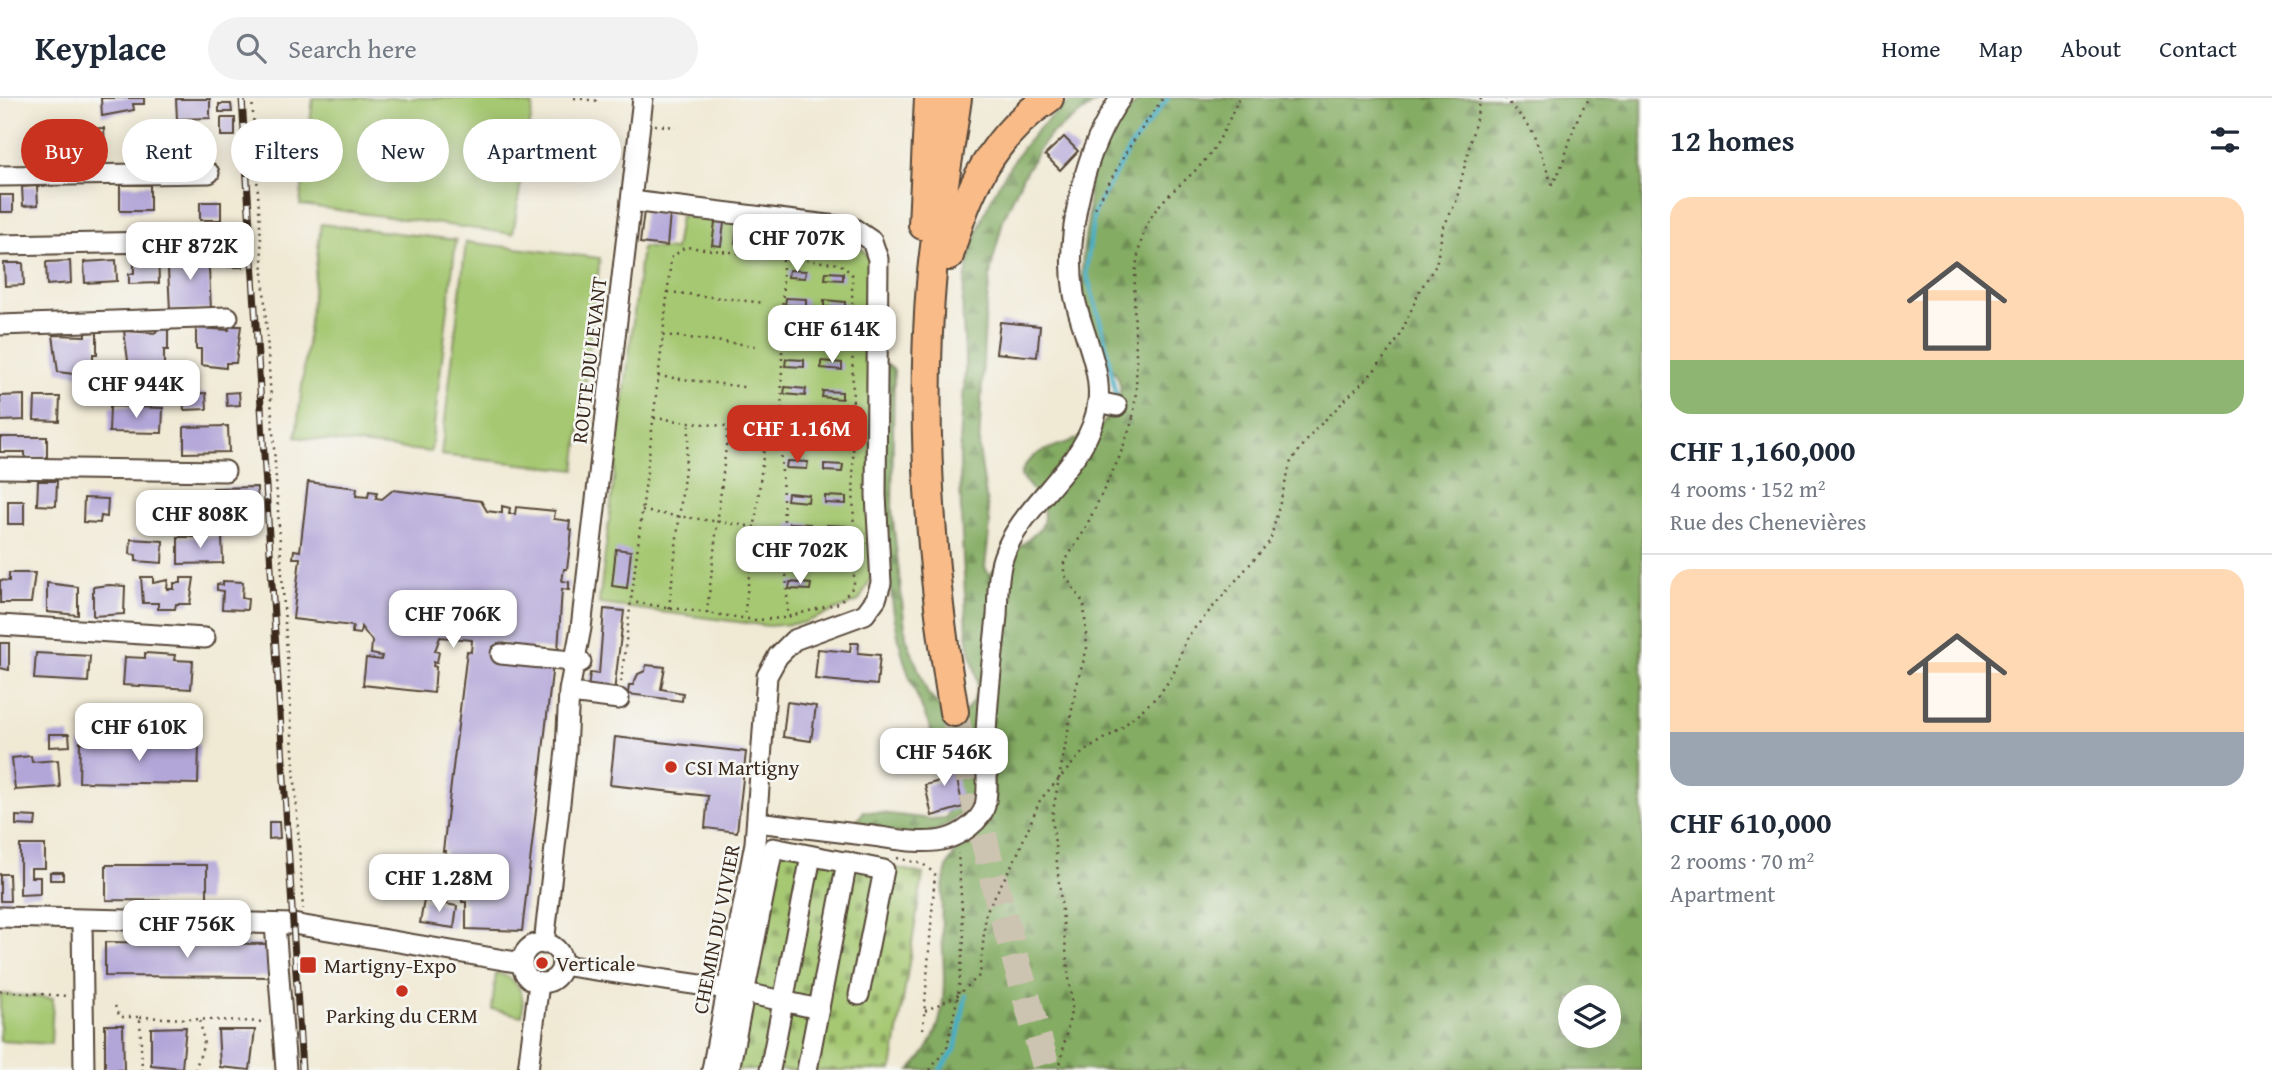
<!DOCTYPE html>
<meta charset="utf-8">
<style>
body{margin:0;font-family:"Gentium Book Plus",serif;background:#f2f2f3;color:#1f2937;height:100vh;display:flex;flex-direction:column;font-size:26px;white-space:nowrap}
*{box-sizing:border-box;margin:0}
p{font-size:23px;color:#747a83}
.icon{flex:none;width:38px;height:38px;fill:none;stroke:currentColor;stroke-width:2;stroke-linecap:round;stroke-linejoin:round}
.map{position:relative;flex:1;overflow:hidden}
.sheet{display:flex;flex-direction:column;background:#fff;width:630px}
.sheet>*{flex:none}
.top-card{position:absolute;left:21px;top:21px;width:665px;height:63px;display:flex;gap:14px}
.buttons{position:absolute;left:1558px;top:887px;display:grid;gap:14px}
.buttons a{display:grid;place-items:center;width:63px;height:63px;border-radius:50%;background:#fff;box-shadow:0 4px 18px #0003;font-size:35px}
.price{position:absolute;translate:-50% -60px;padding:0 16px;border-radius:14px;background:#fff;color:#222;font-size:23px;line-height:46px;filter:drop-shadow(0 2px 4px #0008)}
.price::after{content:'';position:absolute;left:50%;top:42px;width:21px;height:16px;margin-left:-10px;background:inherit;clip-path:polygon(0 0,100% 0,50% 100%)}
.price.active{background:#c8321e;color:#fff}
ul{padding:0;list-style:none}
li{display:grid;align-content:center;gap:14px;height:371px;padding:0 28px}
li+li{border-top:2px solid #e0e1e3}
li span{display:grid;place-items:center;height:217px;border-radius:21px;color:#555}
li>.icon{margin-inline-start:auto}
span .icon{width:126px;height:126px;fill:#fffc;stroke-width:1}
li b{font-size:30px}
h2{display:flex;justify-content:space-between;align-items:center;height:84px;padding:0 28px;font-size:30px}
.tag{padding:0 24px;border-radius:32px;background:#fff;box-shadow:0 4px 18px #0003;font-size:24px;line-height:63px}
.tag.active{background:#c8321e;color:#fff}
header{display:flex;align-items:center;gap:42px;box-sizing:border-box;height:98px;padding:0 35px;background:#fff;border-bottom:2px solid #e0e1e3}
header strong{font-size:33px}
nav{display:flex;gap:38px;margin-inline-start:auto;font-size:24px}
.search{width:490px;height:63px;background:#f2f2f3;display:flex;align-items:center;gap:18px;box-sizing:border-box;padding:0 24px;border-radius:38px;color:#747a83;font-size:26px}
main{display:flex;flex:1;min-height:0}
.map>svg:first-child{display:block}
</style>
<header>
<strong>Keyplace</strong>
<div class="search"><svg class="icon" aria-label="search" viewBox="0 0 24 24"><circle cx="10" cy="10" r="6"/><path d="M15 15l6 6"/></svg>Search here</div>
<nav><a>Home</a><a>Map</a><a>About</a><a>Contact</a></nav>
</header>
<main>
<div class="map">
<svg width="1642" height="972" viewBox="0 0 1642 972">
<defs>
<pattern id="forest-firs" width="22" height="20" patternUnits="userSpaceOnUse" patternTransform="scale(1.75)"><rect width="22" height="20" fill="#84ac64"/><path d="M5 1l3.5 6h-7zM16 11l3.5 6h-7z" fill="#6d8c52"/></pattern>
<pattern id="cemetery-stones" width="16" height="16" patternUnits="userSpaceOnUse" patternTransform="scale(1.75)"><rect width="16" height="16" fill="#a6c872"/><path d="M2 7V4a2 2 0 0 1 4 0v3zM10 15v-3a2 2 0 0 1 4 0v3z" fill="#88a35d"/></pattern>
</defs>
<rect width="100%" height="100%" fill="#f6f6f2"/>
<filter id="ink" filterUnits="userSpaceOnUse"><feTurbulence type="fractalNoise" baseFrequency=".0143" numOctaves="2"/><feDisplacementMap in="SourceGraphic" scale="14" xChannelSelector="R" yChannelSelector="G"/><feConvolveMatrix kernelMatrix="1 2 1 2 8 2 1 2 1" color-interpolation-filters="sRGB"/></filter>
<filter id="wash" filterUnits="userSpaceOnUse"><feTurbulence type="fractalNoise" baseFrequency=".00686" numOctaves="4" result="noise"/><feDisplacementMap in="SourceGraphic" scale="28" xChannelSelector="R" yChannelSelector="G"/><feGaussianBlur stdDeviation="1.57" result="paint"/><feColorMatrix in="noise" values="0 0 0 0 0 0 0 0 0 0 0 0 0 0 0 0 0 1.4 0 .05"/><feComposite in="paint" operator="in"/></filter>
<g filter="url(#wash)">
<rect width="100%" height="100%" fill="#f0e9d4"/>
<!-- forest -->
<path fill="url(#forest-firs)" stroke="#606b41" stroke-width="2" fill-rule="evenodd" d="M1075,0H1102L1049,38L1040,50L1022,80L1003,122L991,171L985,222L979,351L990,426L985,469L989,477L1041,430C1051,411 1034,393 1021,379C1024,349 1072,347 1094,334C1106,326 1116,307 1120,294C1123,277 1103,261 1097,247C1076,200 1080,170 1088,122C1090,110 1087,97 1089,85C1095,51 1117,22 1142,0H1642V972H910C970,915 928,838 947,770C951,757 961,749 967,738C974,726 977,710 980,697C930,748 925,739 858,729L856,724L864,713L931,721L946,720L954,703C944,648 912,600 900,547C881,463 883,357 883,270L887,266L894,272L892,412L906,539L928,596L948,618L962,617C992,587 969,570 967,534C964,472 959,410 960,348C961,323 964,298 965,273C966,248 961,224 963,199C970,125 1012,43 1075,0ZM1570,900H1608V938H1570Z"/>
<!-- cemetery -->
<polygon fill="url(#cemetery-stones)" stroke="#707948" stroke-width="2" points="763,740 923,776 892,972 719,972"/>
<!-- park -->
<g fill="#a6c872" stroke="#707948" stroke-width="2">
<polygon points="313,0 473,0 533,7 513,136 300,107"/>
<polygon points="680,118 854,139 871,164 870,482 859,503 803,525 769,528 599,506 642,149 675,152"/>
<polygon points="321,126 456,142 431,354 296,339"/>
<polygon points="466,144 600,160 575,372 441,357"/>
<path d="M496,875C518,879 526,896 522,918L492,911Z"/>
<polygon points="0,896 53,900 51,946 0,943"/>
</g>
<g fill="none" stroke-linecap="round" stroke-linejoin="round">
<!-- stream -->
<g stroke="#47aec6" stroke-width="4.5">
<polyline points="1117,303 1103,233 1086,174 1094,114 1129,51 1168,0"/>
<polyline points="940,972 955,952 966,898"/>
</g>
</g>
<g id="blocks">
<!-- building -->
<g fill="#b2a6d8">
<polygon points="101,0 144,0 144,6 133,6 134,12 102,18"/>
<polygon points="176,1 210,1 210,20 177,21"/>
<polygon points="219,6 231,6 232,14 219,14"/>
<rect x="221" y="20" width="14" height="18"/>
<polygon points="104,30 105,49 72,50 72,31"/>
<polygon points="31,32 54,32 54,54 31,55"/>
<polygon points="1064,39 1078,53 1060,72 1045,57"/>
<polygon points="156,45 157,56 144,56 143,46"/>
<rect x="120" y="87" width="30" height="26"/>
<polygon points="37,88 38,107 23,108 22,89"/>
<rect x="0" y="97" width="13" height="17"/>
<rect x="200" y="104" width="21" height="18"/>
<polygon points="644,113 670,116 667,148 640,145"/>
<polygon points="715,124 724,125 721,148 712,147"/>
<polygon points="737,127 752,129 749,150 735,145"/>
<polygon points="221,135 244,135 243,169 228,169 228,152 221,152"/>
<polygon points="158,152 159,185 129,186 129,176 134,175 134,153"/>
<polygon points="208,152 211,211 170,213 168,171 178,171 177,153"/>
<polygon points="116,162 117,183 85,185 84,164"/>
<polygon points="70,163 71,185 47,187 46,164"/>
<polygon points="4,165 23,165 24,187 5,188"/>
<polygon points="789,172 806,173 805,180 788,179"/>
<polygon points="826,174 843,175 843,182 825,181"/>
<polygon points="786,200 806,201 806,209 785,207"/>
<polygon points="824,202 845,204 845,211 824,209"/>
<polygon points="1000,224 1040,228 1037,259 996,255"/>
<polygon points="228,228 241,228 236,265 226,265 226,270 201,267 201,251 196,251 196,230 229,232"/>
<polygon points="168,230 168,252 164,252 164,268 154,268 154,273 129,270 124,233 156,235 156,231"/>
<polygon points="787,232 800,233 799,240 786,239"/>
<polygon points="97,234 97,256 93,256 93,272 83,272 83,277 58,274 53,237 85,238 85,235"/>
<polygon points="823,234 844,235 843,242 822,241"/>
<polygon points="786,261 804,262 804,269 785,268"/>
<polygon points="821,263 842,265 842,272 821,270"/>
<polygon points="785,289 806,291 805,298 784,296"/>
<polygon points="823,293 842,294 842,301 822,299"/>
<polygon points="239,294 240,307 227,308 226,295"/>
<polygon points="206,295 207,311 184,312 183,296"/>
<polygon points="24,297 24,322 1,323 0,298"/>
<polygon points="35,299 60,299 59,323 34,322"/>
<polygon points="110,308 163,310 162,335 109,334"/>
<polygon points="228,328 229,354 184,355 184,329"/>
<polygon points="786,330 805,332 804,338 785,337"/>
<polygon points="822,333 843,334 842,341 821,340"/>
<polygon points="0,339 47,339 47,360 25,360 25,354 0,354"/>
<polygon points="787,363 808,364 807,371 786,370"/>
<polygon points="824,366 843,367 842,374 824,373"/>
<polygon points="38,383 57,383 56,408 37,407"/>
<polygon points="308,384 357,390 356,398 368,399 369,393 377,394 376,400 382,401 393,392 481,403 487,413 502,415 502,408 510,410 509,416 515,416 516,409 555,413 554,421 570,423 569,431 572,432 567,471 564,471 562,483 569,484 569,492 562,491 558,553 532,549 531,556 505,553 506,546 498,545 497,559 553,566 522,833 466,831 466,804 462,804 466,769 450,770 445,762 446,753 443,753 467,553 471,554 472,542 440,539 435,553 439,554 437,564 434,564 433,568 436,569 434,595 363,587 366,560 381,562 382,558 371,556 372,543 361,529 360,536 352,535 353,528 293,521 300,460 293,460 294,452 300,453"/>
<polygon points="257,389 258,415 213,416 213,390"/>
<polygon points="788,395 809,397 808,404 787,402"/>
<polygon points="825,398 846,399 846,406 825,405"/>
<polygon points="84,400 108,401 107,419 101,418 100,425 83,424"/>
<rect x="8" y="403" width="16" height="23"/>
<polygon points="789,425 810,426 810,433 789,432"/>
<polygon points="827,427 846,428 846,435 827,434"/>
<polygon points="178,439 222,439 223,465 178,466"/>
<polygon points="131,441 163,443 162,465 136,463 136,457 130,456"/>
<polygon points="616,451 631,453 627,490 612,488"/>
<polygon points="791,455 812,457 811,464 790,462"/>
<polygon points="828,459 849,460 848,467 827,466"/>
<polygon points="9,475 35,475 31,505 0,505 0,482 9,483"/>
<polygon points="141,479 153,479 153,485 168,482 167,491 174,491 174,485 181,485 181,480 194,480 190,506 176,506 175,511 158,511 158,505 143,505"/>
<polygon points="223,483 243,484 242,500 248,501 247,512 222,511 223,493 217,492 217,486 223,487"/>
<polygon points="790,484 811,486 810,492 789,491"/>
<polygon points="47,485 78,489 78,517 47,514"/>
<polygon points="109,487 125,488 124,516 93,518 93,489"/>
<polygon points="604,511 624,513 614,594 588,591 590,575 599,576"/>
<polygon points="0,545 9,545 9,572 0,570"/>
<polygon points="851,545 859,545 858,555 880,557 877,587 815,581 818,551 850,554"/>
<polygon points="36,555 90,558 88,584 34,581"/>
<polygon points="145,555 175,557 174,562 193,563 191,591 123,587 125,559 145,560"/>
<polygon points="646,567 665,569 661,591 683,595 682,603 628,596 629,587 633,587 638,576 645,573"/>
<polygon points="787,604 816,608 811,643 783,639"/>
<polygon points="49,636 69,636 70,648 49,649"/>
<polygon points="615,639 746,654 737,734 705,730 708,698 610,687"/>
<polygon points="80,644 199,646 198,686 79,684"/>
<polygon points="951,655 963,709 932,718 925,687 940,683 935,659"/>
<polygon points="31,658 32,664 58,662 60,689 15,692 12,660"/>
<polygon points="16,718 36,719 35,728 16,727"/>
<polygon points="269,724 279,724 280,740 269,741"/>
<polygon points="20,747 45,747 45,770 31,770 31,779 40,779 40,796 20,797"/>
<polygon points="106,767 207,767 207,803 106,802"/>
<rect x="50" y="774" width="13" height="8"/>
<polygon points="0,776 9,776 10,803 0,803"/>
<polygon points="424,802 457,808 454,830 420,825"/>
<polygon points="105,844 269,846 269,879 105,878"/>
<polygon points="105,927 123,927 124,972 105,972"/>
<polygon points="186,929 182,970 151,967 151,930"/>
<polygon points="218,932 255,932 250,972 220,969"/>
</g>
</g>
</g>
<g filter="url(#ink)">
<use href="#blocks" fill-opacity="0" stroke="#564739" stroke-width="2"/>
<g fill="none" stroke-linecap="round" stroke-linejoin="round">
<!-- highway-tunnel -->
<polyline stroke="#ccc3b0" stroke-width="28" stroke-dasharray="28 14" stroke-linecap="butt" points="954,614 996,792 1047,972"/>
<!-- minor casing -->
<g stroke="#564739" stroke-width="23">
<g id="minor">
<polyline points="0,78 209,75"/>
<polyline points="631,103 853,130 872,143 878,161 876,397 881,485 876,501 865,516 794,542 778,558 767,578 755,745 712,972"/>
<polyline points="0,147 208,143"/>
<polyline points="0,227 228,219"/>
<polyline points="1098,304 1117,308"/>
<polyline points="0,370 225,373"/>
<polyline points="0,527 205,540"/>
<polyline points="501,556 581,564"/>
<polyline points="578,596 619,601"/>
<path d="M757,724C796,729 834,733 873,738C895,741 924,747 946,741C961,737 981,723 985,708C990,686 985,661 986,639C987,599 993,558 997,518C998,500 997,478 1003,460C1021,404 1091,367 1098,304C1102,269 1080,230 1074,196C1064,136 1086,47 1121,0"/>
<polyline points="0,819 293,826 522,865"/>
<polyline points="82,823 84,972"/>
<polyline points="275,826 286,972"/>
<circle cx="542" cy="865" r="20"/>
<polyline points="544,846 566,652 569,593 581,530 643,0"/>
<polyline points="562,867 728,891 819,911"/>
<polyline points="528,972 539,885"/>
<polyline points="729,972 773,750 884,772 859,897"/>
<polyline points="770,972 811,758"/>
<polyline points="807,972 847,764"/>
</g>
</g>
<!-- highway casing -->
<g stroke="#564739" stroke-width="32">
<g id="highway">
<polyline points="923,127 929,0"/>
<path d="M949,158C966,94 992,38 1049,0"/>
<path d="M954,614C930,469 919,321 932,174C938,116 949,58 957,0"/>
</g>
</g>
<!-- path -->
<g stroke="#564739" stroke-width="2.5" stroke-dasharray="2 5" stroke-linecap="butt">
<polyline points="252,0 303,811"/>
<polyline points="574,0 599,3"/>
<path d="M1505,0L1531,30L1552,86C1570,60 1569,25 1590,0"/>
<polyline points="655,27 676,29"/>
<polyline points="1095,110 1128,51 1163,0"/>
<polyline points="783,162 781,352 788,519"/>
<polyline points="668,194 765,205"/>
<polyline points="663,237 758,248"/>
<polyline points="658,278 744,289"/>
<path d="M1133,319C1144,256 1122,191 1146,129C1158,100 1187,84 1206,61C1221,43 1229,21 1239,0"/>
<polyline points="654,320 766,333 744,520"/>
<polyline points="642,413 755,429"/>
<polyline points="669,510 690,325"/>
<polyline points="707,515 728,331"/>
<path d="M621,584C638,443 657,302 671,160L685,149L840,166L852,176L854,488L839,505L783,520L756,522L631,504"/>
<polyline points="897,760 923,766 935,776 923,931"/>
<polyline points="0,893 67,898"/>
<polyline points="115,908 120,919 140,919 142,972"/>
<polyline points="925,913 958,897 980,877 986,814 1017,757 1040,702 1083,654 1119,632 1158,598 1173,577 1187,539 1270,443 1291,363 1316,331 1373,274 1399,240 1420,192 1436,167 1443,130 1456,104 1481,0"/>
<polyline points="140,919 266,924"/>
<polyline points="195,972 204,946 200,921"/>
<polyline points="930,972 947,949 958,897 964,841 958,755"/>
<polyline points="1059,972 1072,909 1052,718 1076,590 1087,550 1084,506 1064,476 1064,465 1084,433 1119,360 1133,321 1130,319"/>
</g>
<!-- minor -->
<use href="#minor" stroke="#fff" stroke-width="19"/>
<!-- highway -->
<use href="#highway" stroke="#f9bc89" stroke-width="28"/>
<!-- rail casing -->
<g stroke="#3b2a1e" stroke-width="7">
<polyline id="rail" points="242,0 302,972"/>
</g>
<!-- rail -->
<use href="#rail" stroke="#f6f6f2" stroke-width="4.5" stroke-dasharray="13" stroke-linecap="butt"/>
</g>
</g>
<!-- markers -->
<g fill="#c8321e" stroke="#f6f6f2" stroke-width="2.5">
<circle cx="671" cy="669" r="7"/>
<circle cx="542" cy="865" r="7"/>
<rect x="299" y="858" width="18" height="18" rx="3.5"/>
<circle cx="402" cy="893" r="7"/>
</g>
<g text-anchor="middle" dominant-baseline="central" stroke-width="5" stroke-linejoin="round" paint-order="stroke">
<!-- street labels -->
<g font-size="21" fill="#3b2a1e" stroke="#f6f6f2">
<text transform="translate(589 262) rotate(-83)">ROUTE DU LEVANT</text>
<text transform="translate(716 831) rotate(-79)">CHEMIN DU VIVIER</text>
</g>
<!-- poi labels -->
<g font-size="21" fill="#3b2a1e" stroke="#f6f6f2" text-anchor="start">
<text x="685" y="669">CSI Martigny</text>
<text x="556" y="865">Verticale</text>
<text x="324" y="867">Martigny-Expo</text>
<text x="402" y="917" text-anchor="middle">Parking du CERM</text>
</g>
</g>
</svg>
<div class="buttons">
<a><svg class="icon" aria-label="layers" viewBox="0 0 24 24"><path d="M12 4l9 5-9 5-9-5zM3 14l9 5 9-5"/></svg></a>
</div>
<b class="price" style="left:797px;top:176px">CHF 707K</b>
<b class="price" style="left:190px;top:184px">CHF 872K</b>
<b class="price" style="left:832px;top:267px">CHF 614K</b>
<b class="price" style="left:136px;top:322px">CHF 944K</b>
<b class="price active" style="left:797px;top:367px">CHF 1.16M</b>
<b class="price" style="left:200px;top:452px">CHF 808K</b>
<b class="price" style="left:800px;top:488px">CHF 702K</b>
<b class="price" style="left:453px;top:552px">CHF 706K</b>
<b class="price" style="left:139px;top:665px">CHF 610K</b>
<b class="price" style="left:944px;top:690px">CHF 546K</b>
<b class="price" style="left:439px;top:816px">CHF 1.28M</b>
<b class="price" style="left:187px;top:862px">CHF 756K</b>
<div class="top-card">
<a class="tag active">Buy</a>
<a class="tag">Rent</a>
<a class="tag">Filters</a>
<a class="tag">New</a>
<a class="tag">Apartment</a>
</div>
</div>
<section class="sheet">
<h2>12 homes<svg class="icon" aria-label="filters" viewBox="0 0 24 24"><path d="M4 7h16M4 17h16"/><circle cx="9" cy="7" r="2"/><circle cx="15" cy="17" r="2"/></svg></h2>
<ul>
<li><span style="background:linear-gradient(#ffd9b3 75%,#8fb573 0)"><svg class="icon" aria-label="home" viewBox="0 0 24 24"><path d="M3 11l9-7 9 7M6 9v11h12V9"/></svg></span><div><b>CHF 1,160,000</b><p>4 rooms · 152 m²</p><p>Rue des Chenevières</p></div></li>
<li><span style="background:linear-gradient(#ffd9b3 75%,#9aa5b1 0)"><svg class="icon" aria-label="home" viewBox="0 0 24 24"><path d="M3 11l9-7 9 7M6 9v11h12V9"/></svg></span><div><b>CHF 610,000</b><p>2 rooms · 70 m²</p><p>Apartment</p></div></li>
</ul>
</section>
</main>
